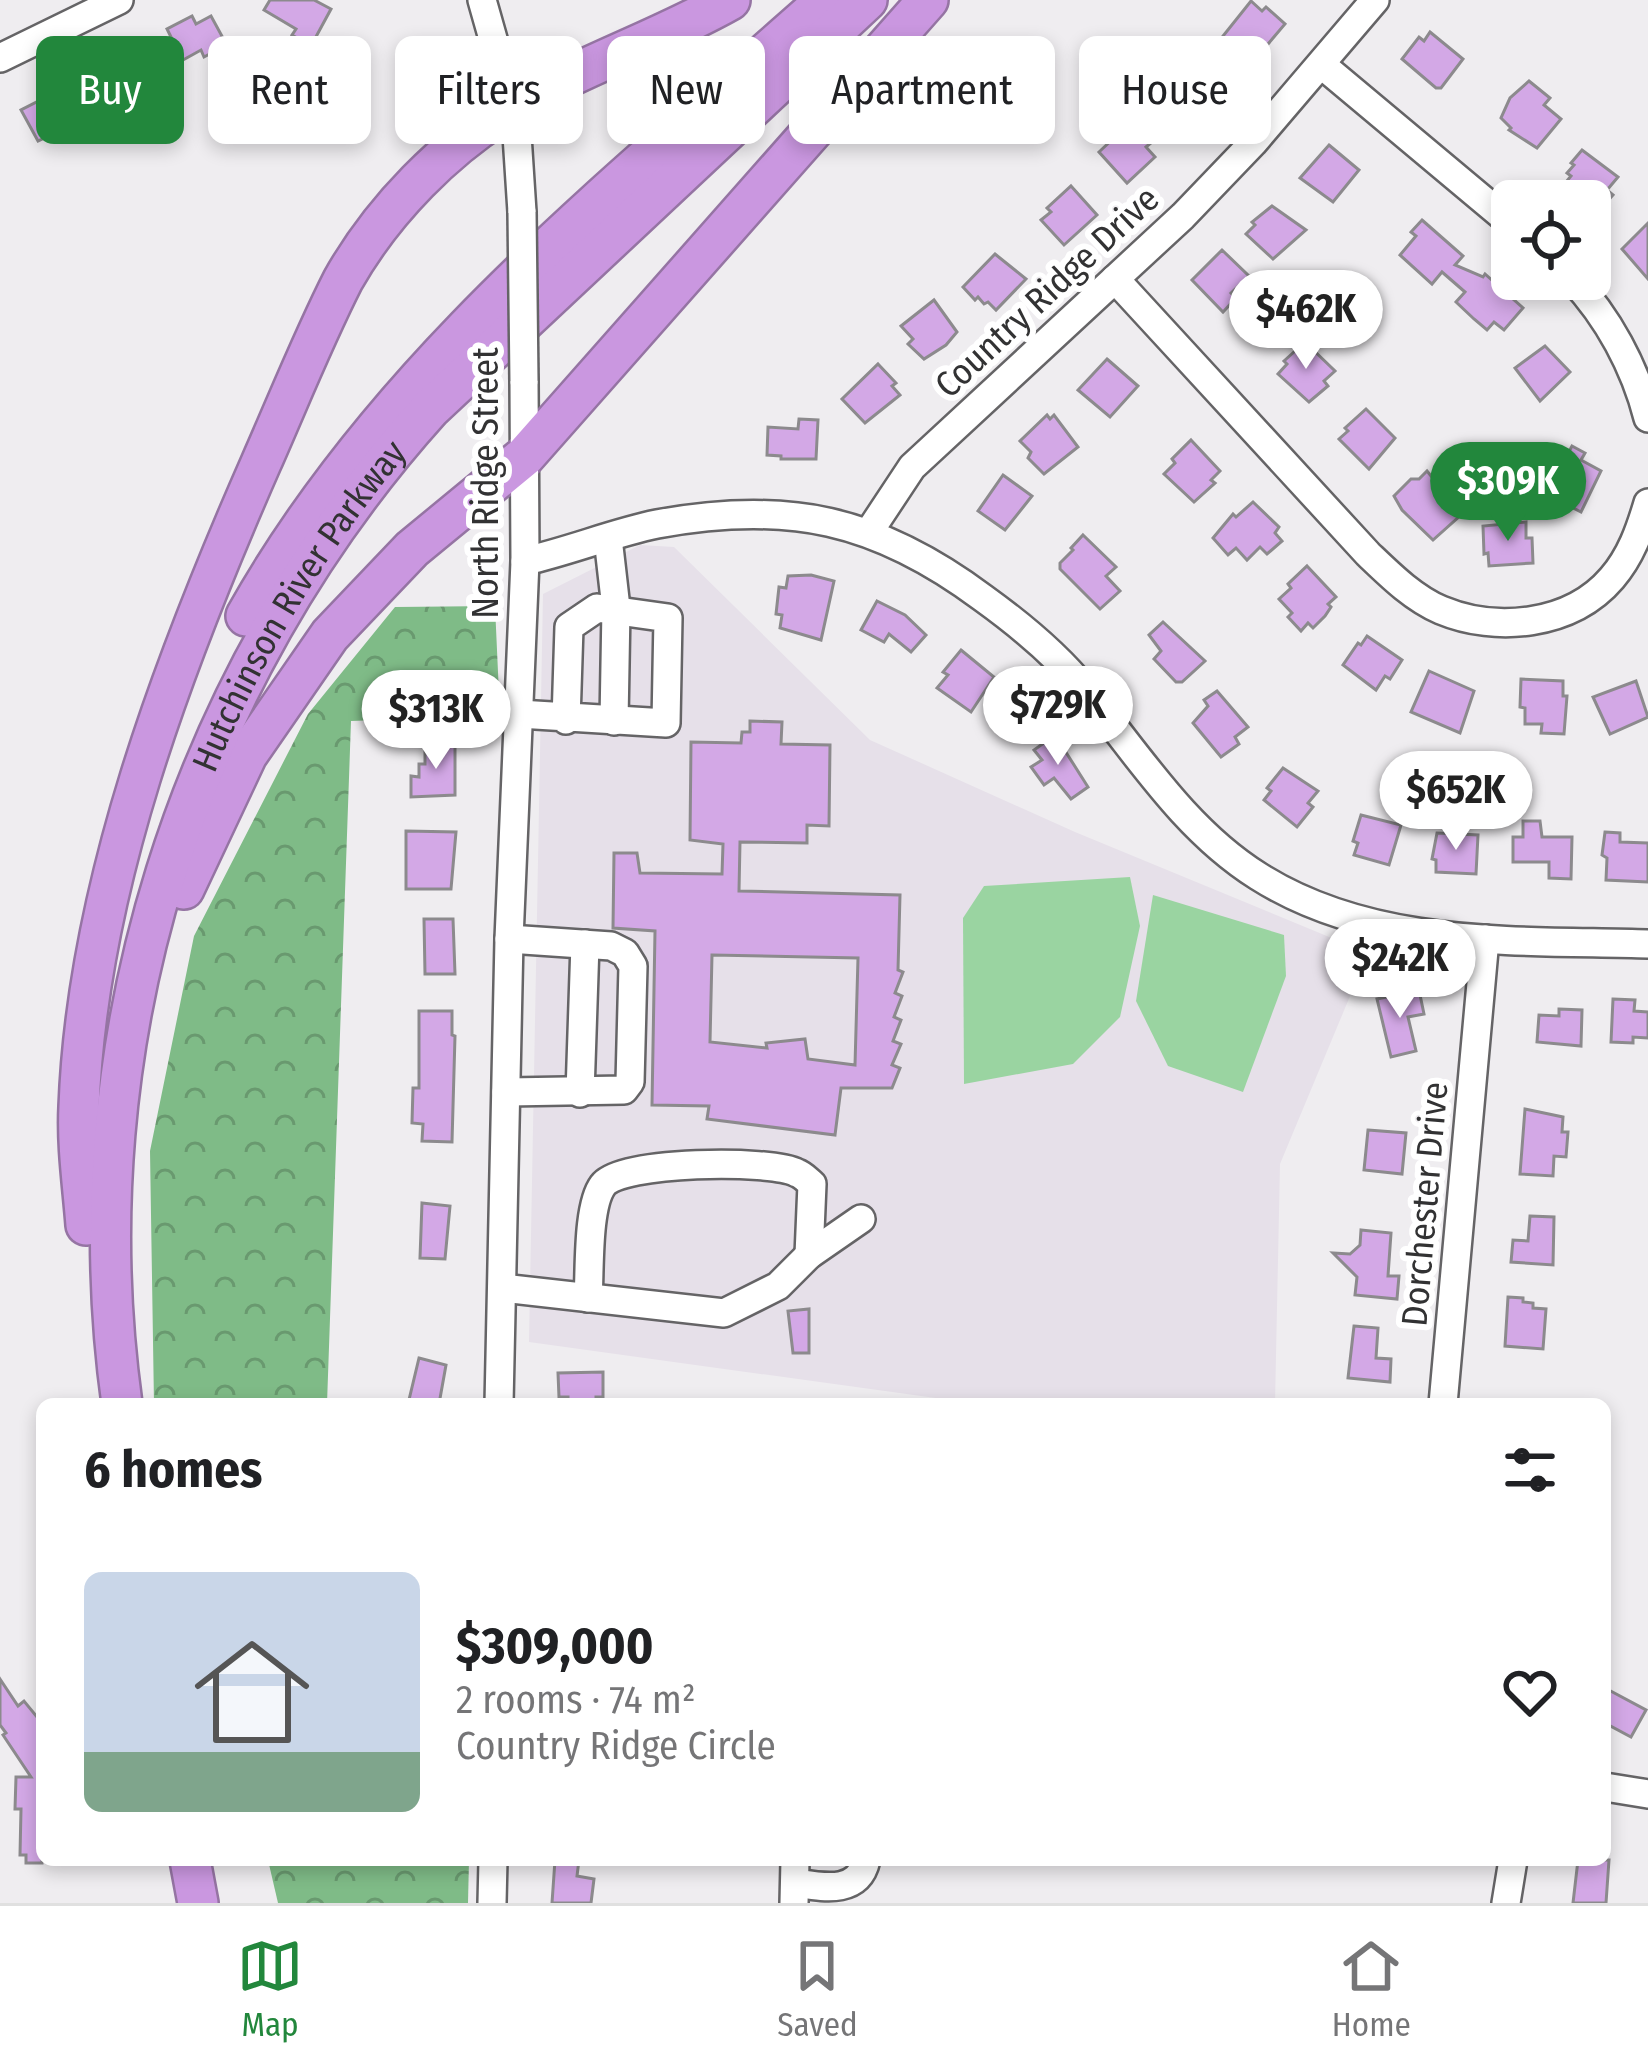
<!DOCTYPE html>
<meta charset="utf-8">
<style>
body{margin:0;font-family:"Fira Sans Condensed",sans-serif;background:#f2f2f2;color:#202124;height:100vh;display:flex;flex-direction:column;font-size:45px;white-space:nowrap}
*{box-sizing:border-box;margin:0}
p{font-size:39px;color:#757577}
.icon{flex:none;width:66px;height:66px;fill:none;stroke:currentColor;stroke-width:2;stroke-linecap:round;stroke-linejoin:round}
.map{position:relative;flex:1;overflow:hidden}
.sheet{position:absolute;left:36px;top:1398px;width:1575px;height:468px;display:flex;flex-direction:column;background:#fff;border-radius:18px;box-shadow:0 6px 18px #0003}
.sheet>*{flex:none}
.hud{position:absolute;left:36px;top:36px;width:1578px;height:108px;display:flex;gap:24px}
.fabs{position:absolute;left:1491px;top:180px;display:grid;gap:24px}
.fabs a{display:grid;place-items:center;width:120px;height:120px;border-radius:18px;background:#fff;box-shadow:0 6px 18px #0003;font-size:60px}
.price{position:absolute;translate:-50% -102px;padding:0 27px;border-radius:42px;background:#fff;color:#222;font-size:39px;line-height:78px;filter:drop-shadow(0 3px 6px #0008)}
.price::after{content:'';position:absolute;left:50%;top:72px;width:36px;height:27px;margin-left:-18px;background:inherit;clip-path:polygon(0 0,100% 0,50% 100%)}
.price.selected{background:#22873c;color:#fff}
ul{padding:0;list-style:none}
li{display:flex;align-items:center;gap:36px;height:300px;padding:0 48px}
li span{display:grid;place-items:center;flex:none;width:336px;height:240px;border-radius:18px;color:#555}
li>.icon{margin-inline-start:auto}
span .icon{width:144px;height:144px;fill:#fffc;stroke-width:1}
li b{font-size:51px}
h2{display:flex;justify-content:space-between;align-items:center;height:144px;padding:0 48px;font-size:51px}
.pill{padding:0 42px;border-radius:18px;background:#fff;box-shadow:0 6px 18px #0003;font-size:42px;line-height:108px}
.pill.selected{background:#22873c;color:#fff}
.dock{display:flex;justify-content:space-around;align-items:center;height:168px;border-top:3px solid #e0e0e0;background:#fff;font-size:33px;color:#757577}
.dock a{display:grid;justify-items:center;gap:6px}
.dock .selected{color:#22873c}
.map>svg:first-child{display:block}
</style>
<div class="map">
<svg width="1648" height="1903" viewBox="0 0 1648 1903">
<defs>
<pattern id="forest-crowns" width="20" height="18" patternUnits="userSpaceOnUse" patternTransform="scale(3)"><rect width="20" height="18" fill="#7fbb87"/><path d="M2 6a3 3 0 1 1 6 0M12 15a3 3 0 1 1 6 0" fill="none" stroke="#69996f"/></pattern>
</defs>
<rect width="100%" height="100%" fill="#efedf0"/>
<!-- built -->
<polygon fill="#e6e0e9" points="640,545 674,547 870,740 1075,832 1368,953 1280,1164 1275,1404 979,1404 529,1342 543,594"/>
<!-- green -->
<g fill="#9ad4a1">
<polygon points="1130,877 1140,926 1120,1017 1073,1064 964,1084 963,918 984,886"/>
<polygon points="1153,895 1284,935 1286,976 1243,1092 1168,1066 1136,1001"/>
</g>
<!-- forest -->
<g fill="url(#forest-crowns)">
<polygon points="495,606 500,716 351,721 327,1404 154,1404 150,1151 194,936 308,714 395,607"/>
<polygon points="268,1860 469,1860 468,1903 278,1903"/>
</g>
<!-- building -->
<g fill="#d3a8e6" stroke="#8c8a8d" stroke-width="3" fill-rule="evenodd">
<polygon points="270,0 314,0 331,9 311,46 292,35 296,29 264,10"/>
<polygon points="1251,1 1262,11 1266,7 1285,24 1257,57 1248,48 1245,51 1238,44 1236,47 1223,36"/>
<polygon points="192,16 196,24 211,16 223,38 215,42 219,49 204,57 201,50 183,60 180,54 146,72 149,78 142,82 145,88 130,96 126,88 109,97 95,71 119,58 122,64 171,37 167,29"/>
<polygon points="1430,32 1463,59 1441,88 1436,88 1402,59 1419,37 1424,41"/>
<polygon points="1191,70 1202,82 1206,77 1224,94 1196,127 1176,113 1173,117 1148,95 1159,84 1169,94"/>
<polygon points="1529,81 1550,98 1544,105 1561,119 1537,148 1509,130 1511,128 1501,118 1510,98"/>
<polygon points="66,87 75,104 68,108 76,123 38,141 21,110"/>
<polygon points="1133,120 1152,142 1146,147 1155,157 1127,183 1099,152"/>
<polygon points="1329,145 1359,170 1333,202 1300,178"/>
<polygon points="1582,150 1618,177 1607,190 1613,195 1590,221 1590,201 1577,201 1561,188 1571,176 1567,173 1574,165 1571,163"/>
<polygon points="1071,186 1097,215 1064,245 1041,220 1051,212 1047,208"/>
<polygon points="1272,206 1306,230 1273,259 1246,234 1255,225 1252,222"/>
<polygon points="1422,220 1463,256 1455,265 1483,277 1485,274 1523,308 1504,330 1494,322 1487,330 1474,319 1456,302 1465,292 1442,272 1432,284 1400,255 1416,236 1411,232"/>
<polygon points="1648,223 1648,279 1622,249"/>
<polygon points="1222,250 1249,276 1231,293 1236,298 1223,312 1192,280"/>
<polygon points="995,254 1026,279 996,310 988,302 984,304 978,297 975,300 963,287"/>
<polygon points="934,300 957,332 946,345 924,359 908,344 913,339 901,326"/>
<polygon points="1305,342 1335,371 1324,381 1328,386 1309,402 1278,374 1287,364 1284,361"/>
<polygon points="1545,346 1570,372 1540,401 1515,368"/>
<polygon points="1107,359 1138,386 1110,417 1078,390"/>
<polygon points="878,364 896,383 892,386 900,395 865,423 842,399"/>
<polygon points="1366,409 1395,438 1369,469 1339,439 1348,431 1345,428"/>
<polygon points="1047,415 1050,419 1054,415 1078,447 1044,474 1028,458 1031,452 1020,441"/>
<polygon points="799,419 818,420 816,459 781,459 781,456 767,455 768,427 798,429"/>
<polygon points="1191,440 1220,471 1211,480 1215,483 1194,502 1164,474 1175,463 1172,459"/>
<polygon points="1572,446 1585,453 1581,460 1601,471 1581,512 1546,494"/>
<polygon points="1427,471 1462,514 1433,540 1402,510 1394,496 1411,479 1419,479"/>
<polygon points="1003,475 1032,496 1005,530 978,511"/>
<polygon points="1253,502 1279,527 1275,533 1282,541 1267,554 1260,547 1247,560 1236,548 1228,555 1213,538 1233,514 1236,517"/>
<polygon points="1526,522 1526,538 1532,538 1533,563 1489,566 1488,553 1484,554 1483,526"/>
<polygon points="1083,535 1116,567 1106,576 1120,591 1100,609 1060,569 1060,563 1073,550 1071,548"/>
<polygon points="1307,566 1336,597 1328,604 1331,607 1325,616 1313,628 1308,623 1301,631 1288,617 1292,613 1279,599 1291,588 1288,584"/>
<polygon points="811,575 834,581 821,640 780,628 782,615 776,614 779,587 786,588 788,576"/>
<polygon points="877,601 905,615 926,635 911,652 889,634 884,642 861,630"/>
<polygon points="1163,622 1205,661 1182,682 1176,682 1154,659 1161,651 1149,635"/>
<polygon points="1367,636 1402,660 1390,679 1385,676 1376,690 1343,665 1358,643 1361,645"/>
<polygon points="961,650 994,677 971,712 937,688 948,675 943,672"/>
<polygon points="1429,671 1474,691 1460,733 1411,712"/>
<polygon points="1521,679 1563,681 1563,696 1567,696 1564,734 1541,733 1542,724 1525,724 1525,708 1520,707"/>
<polygon points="1636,681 1648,717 1610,734 1593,697"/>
<polygon points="1217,691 1248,727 1235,737 1239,744 1221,757 1193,723 1208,706 1204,700"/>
<path d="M750,721L782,722L781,744L830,745L829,826L807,825V843L740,842L739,891L900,895L898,970L903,972L895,993L902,996L894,1017L901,1020L893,1041L901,1044L892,1065L900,1068L892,1088H841L835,1135L707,1119L709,1106L652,1105L655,931L613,928L614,853H637L640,873L722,874L723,844L690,840L691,742L741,743L742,732H750ZM712,955L858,958L855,1065L808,1059L805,1039L766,1043L767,1048L710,1042Z"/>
<polygon points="1055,735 1088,787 1071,799 1054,778 1044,785 1031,767 1042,760 1034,750"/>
<polygon points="425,744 455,744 455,795 411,797 411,776 419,777 419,764 425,764"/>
<polygon points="1283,768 1318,791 1308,803 1313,807 1297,827 1264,800 1271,791 1267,788"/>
<polygon points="1361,815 1401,825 1389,865 1354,855 1358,843 1353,841"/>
<polygon points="1523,821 1540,821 1542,837 1572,837 1571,879 1549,878 1549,862 1513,862 1513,837 1523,837"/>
<polygon points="406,831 456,832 451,889 406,889"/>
<polygon points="1605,832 1620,833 1620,842 1648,843 1648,882 1606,880 1607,858 1602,855"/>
<polygon points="1437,833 1478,835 1476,874 1436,872 1436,860 1432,859"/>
<polygon points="424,919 453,919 455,974 425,974"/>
<polygon points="1419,990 1424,1014 1408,1017 1416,1051 1391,1057 1377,999"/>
<polygon points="1613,999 1635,1000 1634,1011 1648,1012 1648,1038 1633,1037 1633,1043 1611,1042"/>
<polygon points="1559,1009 1582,1010 1581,1046 1537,1042 1539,1015 1559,1016"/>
<polygon points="419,1011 452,1011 452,1035 455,1036 452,1142 422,1141 423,1124 412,1123 413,1088 419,1088"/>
<polygon points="1525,1109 1563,1117 1562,1132 1568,1132 1566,1157 1554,1156 1553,1176 1520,1174"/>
<polygon points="1368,1130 1406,1133 1402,1174 1364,1170"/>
<polygon points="422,1203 450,1206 445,1259 420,1258"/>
<polygon points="1530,1216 1554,1217 1553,1265 1511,1262 1513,1240 1528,1241"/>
<polygon points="1361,1230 1391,1233 1388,1276 1399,1276 1397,1299 1355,1295 1357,1277 1333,1253 1350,1254 1360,1245"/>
<polygon points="1508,1297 1523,1298 1523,1302 1533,1303 1533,1308 1546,1309 1543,1349 1505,1346"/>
<polygon points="809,1309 809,1353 793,1353 788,1311"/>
<polygon points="1354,1326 1378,1328 1376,1358 1391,1359 1390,1382 1348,1378"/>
<polygon points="419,1358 446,1365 439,1404 408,1404"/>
<polygon points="603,1372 603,1397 596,1397 596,1404 568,1404 568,1397 559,1397 558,1373"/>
<polygon points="0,1679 18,1706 24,1701 42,1723 42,1863 26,1863 26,1855 20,1855 21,1809 15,1809 16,1777 31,1777 3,1735 6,1733 0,1725"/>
<polygon points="1605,1688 1646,1710 1631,1737 1605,1723"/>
<polygon points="555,1860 579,1860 577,1876 594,1879 591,1903 552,1903"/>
<polygon points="1578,1860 1609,1860 1606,1903 1573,1903"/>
</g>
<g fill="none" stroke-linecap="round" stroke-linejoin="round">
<!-- minor casing -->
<g stroke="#656466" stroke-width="32">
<g id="minor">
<polyline points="482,0 516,120 522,212"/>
<polyline points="0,58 119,0"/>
<polyline points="1322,65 1512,224"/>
<path d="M1115,279L1368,554C1390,575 1413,598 1441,610C1496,633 1571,626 1612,578C1631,556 1640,530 1648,503"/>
<path d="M1572,279C1608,317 1635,367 1648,418"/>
<polyline points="869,532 912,467 1183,216 1253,143 1375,0"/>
<polyline points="608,538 616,608 614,721"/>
<path d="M525,561C570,551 613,533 657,524C788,500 877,519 983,598C1019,624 1057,655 1085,690C1138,755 1185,830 1258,876C1373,949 1517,940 1648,944"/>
<polyline points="519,714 666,723 668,618 597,608 569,627 566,720"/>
<polyline points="506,1092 624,1090 630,1082 633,966 625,953 611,946 509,939"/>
<polyline points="580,1093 585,944"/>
<polyline points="502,1288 724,1313 778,1286 809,1255 861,1219"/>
<path d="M588,1298C590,1271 587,1206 603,1185C620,1161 771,1159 797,1173C803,1175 807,1180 812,1184L809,1255"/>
<polyline points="499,1404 509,939 525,561 524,381"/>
<polyline points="1443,1404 1485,939"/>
<polyline points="1605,1787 1648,1794"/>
<path d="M795,1883C823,1887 858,1895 866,1860"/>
<polyline points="492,1903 493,1860"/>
<polyline points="794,1903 795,1860"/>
<polyline points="1506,1903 1513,1860"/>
</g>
</g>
<!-- highway casing -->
<g stroke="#9574a3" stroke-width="44">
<g id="highway">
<path d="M246,616C386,366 615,188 826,0"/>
<polyline points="184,889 247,755 330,635 412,549 525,456 928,0"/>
<path d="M86,1225C83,1186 77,1146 79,1107C87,888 174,661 261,463C288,402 313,339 343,280C382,211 446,145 515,105C583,65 661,39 730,0"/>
<path id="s1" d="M122,1404C72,1043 187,679 430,409L867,0"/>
<polyline points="190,1860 198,1903"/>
</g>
</g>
<!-- minor -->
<use href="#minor" stroke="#fff" stroke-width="27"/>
<!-- highway -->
<use href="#highway" stroke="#ca97e0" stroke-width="39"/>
<!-- minor-bridge casing -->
<g stroke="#656466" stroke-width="32" stroke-linecap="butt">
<polyline id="minor-bridge" points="522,212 524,381"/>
</g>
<!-- minor-bridge -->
<use href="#minor-bridge" stroke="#fff" stroke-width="27"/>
</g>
<g text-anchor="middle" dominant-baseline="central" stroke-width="12" stroke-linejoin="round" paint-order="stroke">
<!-- street labels -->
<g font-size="36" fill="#323233" stroke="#fff">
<text transform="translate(1047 292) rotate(-43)">Country Ridge Drive</text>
<text transform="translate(486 483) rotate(-90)">North Ridge Street</text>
<text stroke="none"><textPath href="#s1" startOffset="837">Hutchinson River Parkway</textPath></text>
<text transform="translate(1425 1204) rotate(-85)">Dorchester Drive</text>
</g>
</g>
</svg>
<div class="fabs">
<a><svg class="icon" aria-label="locate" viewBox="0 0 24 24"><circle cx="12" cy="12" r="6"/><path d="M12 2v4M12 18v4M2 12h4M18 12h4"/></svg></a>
</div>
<b class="price" style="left:1306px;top:372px">$462K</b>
<b class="price selected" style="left:1508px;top:544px">$309K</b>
<b class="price" style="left:1058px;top:768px">$729K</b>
<b class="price" style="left:436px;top:772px">$313K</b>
<b class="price" style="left:1456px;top:853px">$652K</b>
<b class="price" style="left:1400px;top:1021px">$242K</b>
<div class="hud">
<a class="pill selected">Buy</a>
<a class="pill">Rent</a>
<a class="pill">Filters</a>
<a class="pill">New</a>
<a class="pill">Apartment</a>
<a class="pill">House</a>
</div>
<section class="sheet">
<h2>6 homes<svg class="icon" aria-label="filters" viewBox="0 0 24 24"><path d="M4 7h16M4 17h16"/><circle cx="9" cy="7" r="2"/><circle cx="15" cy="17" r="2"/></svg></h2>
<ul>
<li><span style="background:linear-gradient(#c9d6e8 75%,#7fa58c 0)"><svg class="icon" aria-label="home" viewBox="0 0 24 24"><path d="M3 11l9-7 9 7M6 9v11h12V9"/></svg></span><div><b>$309,000</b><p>2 rooms · 74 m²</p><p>Country Ridge Circle</p></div><svg class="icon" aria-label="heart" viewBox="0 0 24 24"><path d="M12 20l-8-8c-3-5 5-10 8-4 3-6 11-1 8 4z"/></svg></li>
</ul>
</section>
</div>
<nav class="dock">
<a class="selected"><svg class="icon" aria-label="map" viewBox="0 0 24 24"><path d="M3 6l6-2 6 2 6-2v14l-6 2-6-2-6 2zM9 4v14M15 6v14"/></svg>Map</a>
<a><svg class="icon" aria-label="saved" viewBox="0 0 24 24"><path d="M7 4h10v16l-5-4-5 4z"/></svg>Saved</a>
<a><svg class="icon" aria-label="home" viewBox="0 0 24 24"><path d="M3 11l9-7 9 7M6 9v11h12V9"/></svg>Home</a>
</nav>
